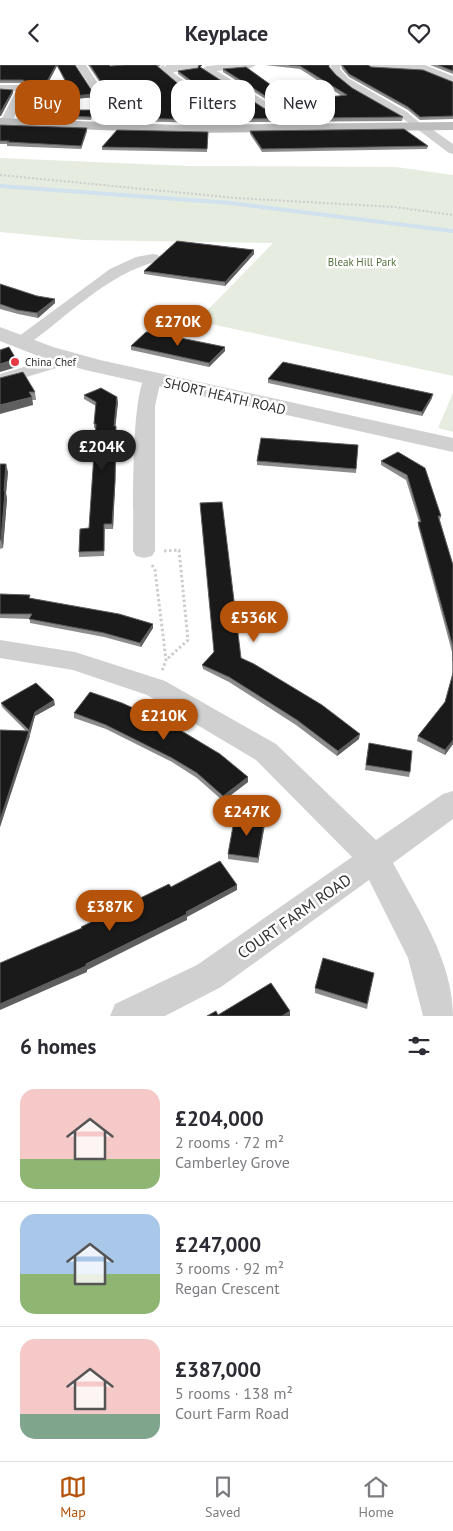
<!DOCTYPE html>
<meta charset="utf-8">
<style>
body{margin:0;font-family:"PT Sans",sans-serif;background:#f7f7f7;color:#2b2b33;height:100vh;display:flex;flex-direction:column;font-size:19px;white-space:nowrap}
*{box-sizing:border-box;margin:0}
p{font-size:16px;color:#7c7c81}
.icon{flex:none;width:28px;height:28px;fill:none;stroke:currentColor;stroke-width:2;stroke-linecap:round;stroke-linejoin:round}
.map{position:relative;height:951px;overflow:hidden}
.drawer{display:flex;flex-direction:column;background:#fff;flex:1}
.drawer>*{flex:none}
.guide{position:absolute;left:15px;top:15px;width:424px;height:45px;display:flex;gap:10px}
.price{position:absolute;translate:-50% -42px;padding:0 11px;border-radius:18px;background:#b45309;color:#fff;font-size:16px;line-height:32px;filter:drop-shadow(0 1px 2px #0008)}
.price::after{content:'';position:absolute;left:50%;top:30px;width:15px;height:11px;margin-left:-8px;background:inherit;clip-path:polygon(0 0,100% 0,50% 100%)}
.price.on{background:#222;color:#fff}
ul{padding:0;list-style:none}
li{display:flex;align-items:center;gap:15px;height:125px;padding:0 20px}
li+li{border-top:1px solid #e1e1e2}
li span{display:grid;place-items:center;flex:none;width:140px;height:100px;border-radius:15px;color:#555}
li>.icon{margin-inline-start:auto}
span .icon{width:60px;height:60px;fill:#fffc;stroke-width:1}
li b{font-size:21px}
h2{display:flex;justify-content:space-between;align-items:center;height:60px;padding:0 20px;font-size:21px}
.pill{padding:0 18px;border-radius:15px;background:#fff;box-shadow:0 2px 8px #0003;font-size:18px;line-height:45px}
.pill.on{background:#b45309;color:#fff}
header{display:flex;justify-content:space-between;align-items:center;height:65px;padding:0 20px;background:#fff;font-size:22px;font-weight:600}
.dock{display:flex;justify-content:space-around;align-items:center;height:70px;border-top:1px solid #e1e1e2;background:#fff;font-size:14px;color:#7c7c81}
.dock a{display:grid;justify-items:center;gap:2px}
.dock .on{color:#b45309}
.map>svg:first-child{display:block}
</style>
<header><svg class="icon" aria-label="back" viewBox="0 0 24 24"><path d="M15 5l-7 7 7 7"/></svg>Keyplace<svg class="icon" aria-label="heart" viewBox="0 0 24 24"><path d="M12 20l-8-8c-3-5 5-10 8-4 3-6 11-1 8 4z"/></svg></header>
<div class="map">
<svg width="453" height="951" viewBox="0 0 453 951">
<rect width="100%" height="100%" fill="#fff"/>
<!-- green -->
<g fill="#e6ecdf">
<polygon points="0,93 189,101 396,102 453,110 453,311 197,256 273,178 84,175 0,167"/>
<polygon points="453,328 453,367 438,363"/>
</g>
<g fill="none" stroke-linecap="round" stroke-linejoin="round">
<!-- stream -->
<polyline stroke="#cfe2ee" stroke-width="4" points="0,121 231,138 453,166"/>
<!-- path-far1 -->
<polyline stroke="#cdcdcd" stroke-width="2" stroke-dasharray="2 2" stroke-linecap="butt" points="0,110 236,133 395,142 453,150"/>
<!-- path -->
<g stroke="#cdcdcd" stroke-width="3" stroke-dasharray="2.5 2.5" stroke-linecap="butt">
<polyline points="164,486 179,485 188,575 166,595"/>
<polyline points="152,500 155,505 166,595 162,606"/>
</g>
<!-- service -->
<polyline stroke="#d0d0d0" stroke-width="11" points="171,2 193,0"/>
<!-- minor -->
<g fill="#d0d0d0" fill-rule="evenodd">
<polygon points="76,0 86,0 114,43 114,50 108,63 104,64 98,61 104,50 104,43"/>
<polygon points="163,0 211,36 226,53 233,64 231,66 223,66 203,41 160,5 158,3"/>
<polygon points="219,0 256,0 251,3 217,6 273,41 274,43 273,45 265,45 202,4 207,1"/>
<path d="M331,0H341L340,4L348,13L407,47L421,59L429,62L453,79V89L449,88C432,75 416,63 399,51C376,35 347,27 330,4Z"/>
<polygon points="367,0 425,0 453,11 453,18 423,6 372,3"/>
<polygon points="0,20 23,20 28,23 12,57 6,60 0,57 16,26 0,26"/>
<path d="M153,189L158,190L160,193L158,196C107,209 68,251 26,281H14L11,277L110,204L136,192Z"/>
<polygon points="67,289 73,290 76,294 73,298 0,320 0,309"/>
<path d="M152,309L158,310L161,314L155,341V486L152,491L144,493L136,491L133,486C134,453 130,332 146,310Z"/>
<path d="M0,575L75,587L165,616L276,679L376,775L443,729L453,726V754L393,798C418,845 453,896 453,951H423L408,893L369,815L221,922L165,951H110L115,939L197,900L352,792L256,695L147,630L73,605L0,593Z"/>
</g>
<!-- tertiary -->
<polygon fill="#d0d0d0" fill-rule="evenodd" points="0,262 53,282 100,295 453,373 453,387 85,305 38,291 0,276"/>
<!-- secondary -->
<polygon fill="#bdbdbd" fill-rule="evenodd" points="0,53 177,60 453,57 453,65 177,68 0,61"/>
</g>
<!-- wall -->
<g fill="#8c8c8c">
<polygon points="0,0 75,0 95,32 74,34 57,1 33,45 93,48 91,55 17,52 16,49 28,22 23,18 0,18"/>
<polygon points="88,0 109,0 110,1 125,0 161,0 158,2 210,49 209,58 127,56 126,53 135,43 126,44 118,30 109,31"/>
<polygon points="265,0 329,0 329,2 336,10 352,23 403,52 402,56 242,57 235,46 223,47 212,34 178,9 178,6 198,3 202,3 265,44 275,43 275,40 223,7 223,4 293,36 342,31 300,4"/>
<polygon points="341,0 368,0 371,2 453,17 453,54 420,55 408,45 349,12 342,4"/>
<polygon points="430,0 453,0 453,9"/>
<polygon points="0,60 87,63 87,66 81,84 7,81 7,79 0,79"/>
<polygon points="250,66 428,81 427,84 262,87 250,69"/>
<polygon points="208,67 207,87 102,85 102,82"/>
<polygon points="254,185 254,189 225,221 144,209 144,206"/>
<polygon points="0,219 55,238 38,253 18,249 0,244"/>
<polygon points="131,281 225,286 209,302 131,285"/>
<polygon points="0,313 35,327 36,335 32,335 33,340"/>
<polygon points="268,314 432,333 422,351 268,318"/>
<polygon points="84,330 118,337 115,361 116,361 116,365 115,421 113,464 105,464 104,491 79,492 79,487 89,463 96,363 94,363 94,359 96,341 84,334"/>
<polygon points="358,380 356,408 257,400 257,396"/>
<polygon points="398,387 441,451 440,455 453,500 453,679 445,690 417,676 418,671 445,637 452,611 452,587 418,461 418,457 419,457 406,415 381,400 381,396"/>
<polygon points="0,399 8,407 6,428 7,434 3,483 0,484"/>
<polygon points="0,529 31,533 153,563 141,582 104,572 30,558 30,554 0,553"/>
<polygon points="241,593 359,674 337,691 296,660 229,617 203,604 202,600"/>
<polygon points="1,638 55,640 35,651 0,762 0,665 26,666 2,642"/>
<polygon points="74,648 248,712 248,717 223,736 197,713 172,697 106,664 74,653"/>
<polygon points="369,678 410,707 409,712 365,705"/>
<polygon points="265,759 258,798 228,794 228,789"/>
<polygon points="374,908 367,944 315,928 315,923"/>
</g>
<!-- shaded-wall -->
<g fill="#5f5f5f">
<polygon points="56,0 57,0 57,1 32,48 31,45"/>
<polygon points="13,25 13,28 1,51 0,51 0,48"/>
<polygon points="118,27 118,30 109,31 108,28"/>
<polygon points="94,29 95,32 74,34 74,31"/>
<polygon points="126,40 138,40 138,43 126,44"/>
<polygon points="235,43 235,46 223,47 223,44"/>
<polygon points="87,63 87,66 81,84 81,81"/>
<polygon points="254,185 254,189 225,221 225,217"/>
<polygon points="55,234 55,238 38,253 37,248"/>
<polygon points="225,282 225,286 209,302 209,298"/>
<polygon points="16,294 17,302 0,307 0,299"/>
<polygon points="433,329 432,333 422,351 422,347"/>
<polygon points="32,332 33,340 0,349 0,340"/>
<polygon points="117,332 118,337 115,366 114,361"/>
<polygon points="116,361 115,421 113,464 112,459"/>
<polygon points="6,399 8,407 6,428 7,434 3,483 1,475 4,426"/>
<polygon points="153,559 153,563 141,582 140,578"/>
<polygon points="54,635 55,640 35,651 30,670 29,665 35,647"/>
<polygon points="29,666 30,671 0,762 0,755"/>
<polygon points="360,669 359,674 337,691 338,686"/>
<polygon points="453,675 453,679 445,690 445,685"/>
<polygon points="248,712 248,717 223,736 223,731"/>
<polygon points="265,754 265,759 258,798 258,793"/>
<polygon points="237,820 237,825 187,852 187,855 87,905 87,907 0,945 0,939 86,899"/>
<polygon points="290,946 290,951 282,951"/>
</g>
<!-- building -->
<g fill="#1a1a1a" stroke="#5f5f5f">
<polygon points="0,0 56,0 31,45 93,45 91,52 16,49 29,19 23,15 0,15"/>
<polygon points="57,0 75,0 94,29 74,31"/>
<polygon points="90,0 109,0 110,1 125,0 156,0 202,39 210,49 209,55 126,53 138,40 126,40 118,27 108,28"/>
<polygon points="199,0 202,0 200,2 265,44 275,43 275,37 223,4 246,2 293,36 347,30 300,1 289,0 329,0 329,2 336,10 352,23 403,52 242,54 235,43 223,44 212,31 178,6 198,3"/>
<polygon points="342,0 368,0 371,2 423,5 453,17 453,51 420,52 408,42 349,9"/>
<polygon points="438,0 453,0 453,6"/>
<polygon points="0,24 13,25 0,48"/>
<polygon points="0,60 87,63 81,81 7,77 9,76 0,76"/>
<polygon points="404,64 428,81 262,84 250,66"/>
<polygon points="117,65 208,67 207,84 102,82"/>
<polygon points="177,176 254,185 225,217 144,206"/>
<polygon points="0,219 37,231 55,234 37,248 17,245 0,239"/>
<polygon points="146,267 151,267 225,282 209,298 131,281"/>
<polygon points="9,282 16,294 0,299 0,285"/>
<polygon points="283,297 433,329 422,347 268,314"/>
<polygon points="23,307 35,327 29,327 32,332 0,340 0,313"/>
<polygon points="101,323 117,332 114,361 116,361 115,417 112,459 104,459 104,486 79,487 80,464 89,463 96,359 94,359 96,337 84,330"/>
<polygon points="261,373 358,380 356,404 257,396"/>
<polygon points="398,387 425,403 441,451 438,451 453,500 453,596 453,582 418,457 421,457 407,410 381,396"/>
<polygon points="0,399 6,399 4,426 5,426 1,475 0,475"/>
<polygon points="222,437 241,593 254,599 322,640 360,669 338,686 297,655 229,612 202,600 214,587 200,438"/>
<polygon points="0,529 30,530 29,533 119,549 153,559 140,578 104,568 29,554 32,549 0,549"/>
<polygon points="453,608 453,675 445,685 418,671 445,637"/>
<polygon points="36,618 54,635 35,647 29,665 1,638"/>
<polygon points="90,627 122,638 175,662 220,689 248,712 223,731 197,708 172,693 106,660 74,648"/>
<polygon points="0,665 29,666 0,755"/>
<polygon points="369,678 412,686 410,707 366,700"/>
<polygon points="235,750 265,754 258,793 228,789"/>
<polygon points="220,796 237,820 186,847 187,849 86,899 86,901 0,939 0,898 82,863 81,862 169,819 171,822"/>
<polygon points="323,893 374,908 367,939 315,923"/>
<polygon points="271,918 290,946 282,951 207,951 216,946 218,950"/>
</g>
<!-- markers -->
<circle fill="#e63946" stroke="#fff" stroke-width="2" cx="15" cy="297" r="5"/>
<g text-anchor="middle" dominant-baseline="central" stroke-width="5" stroke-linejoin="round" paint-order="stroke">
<!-- far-park labels -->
<g font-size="11" fill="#56703f" stroke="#fff">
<text x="362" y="197">Bleak Hill Park</text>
</g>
<!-- far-poi labels -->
<g font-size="11" fill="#333" stroke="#fff" text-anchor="start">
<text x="25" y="297">China Chef</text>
</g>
<!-- street labels -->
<g font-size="14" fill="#333" stroke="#fff">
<text transform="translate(225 331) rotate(13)">SHORT HEATH ROAD</text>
</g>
<!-- near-street labels -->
<g font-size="16" fill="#333" stroke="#fff">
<text transform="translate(294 851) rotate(-35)">COURT FARM ROAD</text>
</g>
</g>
</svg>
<b class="price" style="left:178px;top:282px">£270K</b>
<b class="price on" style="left:102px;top:407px">£204K</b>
<b class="price" style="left:254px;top:578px">£536K</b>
<b class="price" style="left:164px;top:676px">£210K</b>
<b class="price" style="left:247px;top:772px">£247K</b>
<b class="price" style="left:110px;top:867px">£387K</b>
<div class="guide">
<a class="pill on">Buy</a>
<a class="pill">Rent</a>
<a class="pill">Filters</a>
<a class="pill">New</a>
</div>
</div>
<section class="drawer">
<h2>6 homes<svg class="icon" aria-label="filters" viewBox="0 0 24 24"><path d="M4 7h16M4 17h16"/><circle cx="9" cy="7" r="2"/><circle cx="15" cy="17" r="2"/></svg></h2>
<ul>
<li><span style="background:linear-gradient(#f6c9c9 70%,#8fb573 0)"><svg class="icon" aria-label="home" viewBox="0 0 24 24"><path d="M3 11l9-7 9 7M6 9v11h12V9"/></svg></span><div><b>£204,000</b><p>2 rooms · 72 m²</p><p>Camberley Grove</p></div></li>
<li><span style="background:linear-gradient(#a9c7e8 60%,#8fb573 0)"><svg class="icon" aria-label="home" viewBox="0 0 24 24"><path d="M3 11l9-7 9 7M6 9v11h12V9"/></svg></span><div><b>£247,000</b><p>3 rooms · 92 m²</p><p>Regan Crescent</p></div></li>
<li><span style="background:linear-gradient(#f6c9c9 75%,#7fa58c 0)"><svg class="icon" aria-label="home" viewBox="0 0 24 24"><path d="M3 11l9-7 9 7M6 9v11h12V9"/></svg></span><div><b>£387,000</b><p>5 rooms · 138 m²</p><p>Court Farm Road</p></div></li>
</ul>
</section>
<nav class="dock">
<a class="on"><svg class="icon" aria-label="map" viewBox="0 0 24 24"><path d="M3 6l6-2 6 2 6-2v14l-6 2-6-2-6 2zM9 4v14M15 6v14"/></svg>Map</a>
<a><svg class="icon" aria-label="saved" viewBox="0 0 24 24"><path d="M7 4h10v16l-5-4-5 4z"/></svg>Saved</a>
<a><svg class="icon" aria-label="home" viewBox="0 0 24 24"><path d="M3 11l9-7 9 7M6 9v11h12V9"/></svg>Home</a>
</nav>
